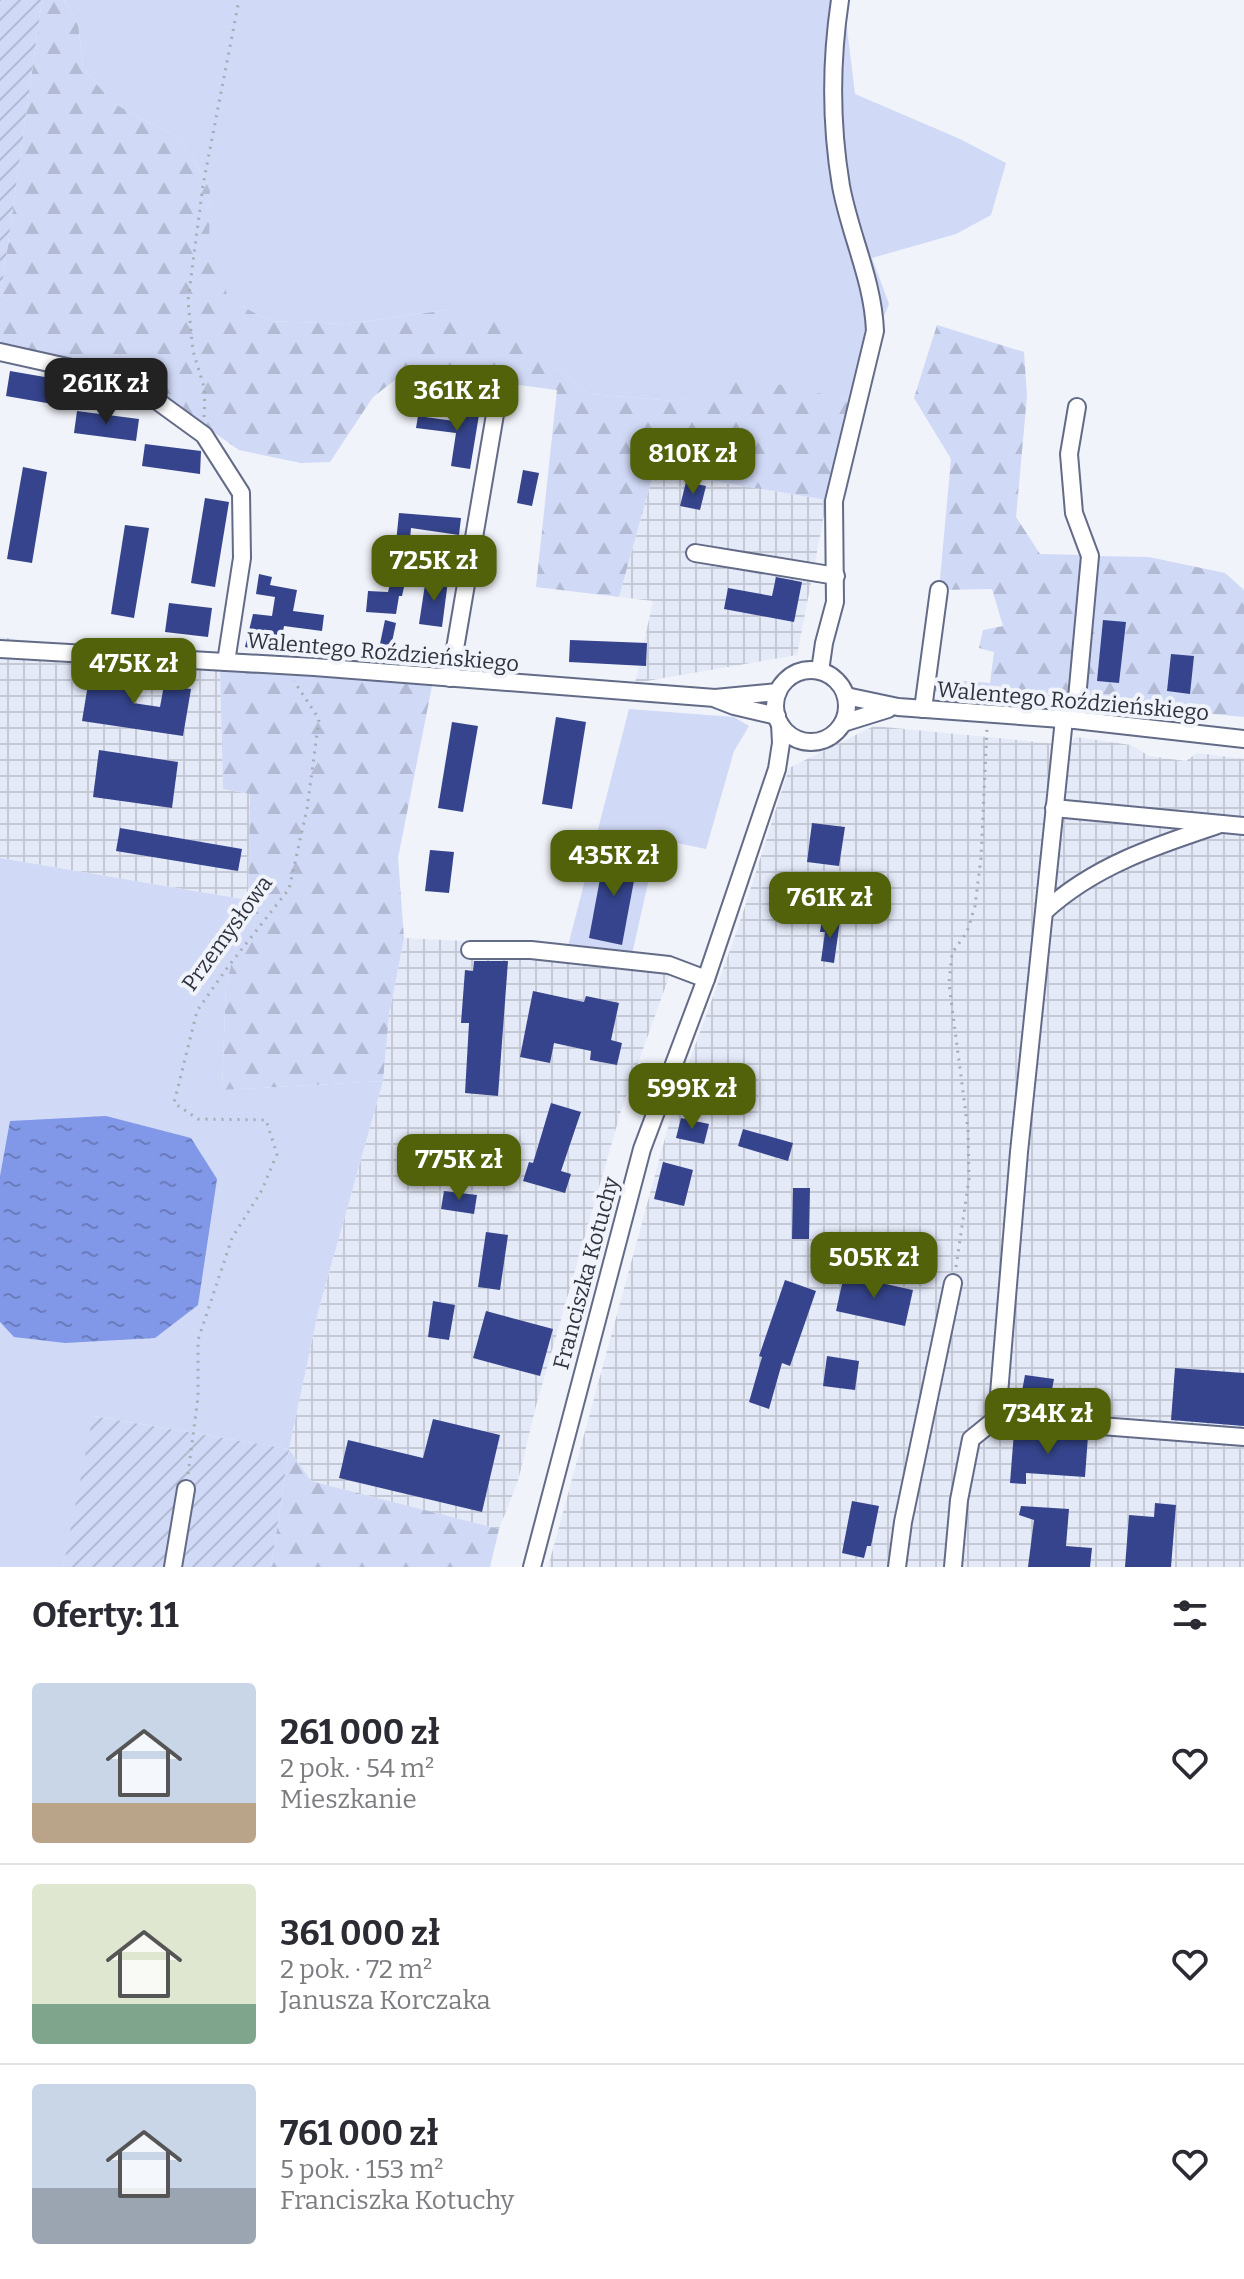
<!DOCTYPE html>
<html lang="pl">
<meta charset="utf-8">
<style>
body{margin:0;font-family:Bitter,serif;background:#f7f7f7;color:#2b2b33;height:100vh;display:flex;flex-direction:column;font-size:30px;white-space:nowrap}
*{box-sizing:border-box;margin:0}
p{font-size:26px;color:#7c7c81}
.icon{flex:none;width:44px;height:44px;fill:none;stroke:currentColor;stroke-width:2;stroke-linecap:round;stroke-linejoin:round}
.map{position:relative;height:1567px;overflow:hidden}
.sheet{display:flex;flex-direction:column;background:#fff;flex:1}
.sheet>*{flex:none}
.price{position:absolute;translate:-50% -68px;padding:0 18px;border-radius:16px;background:#51620a;color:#fff;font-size:26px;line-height:52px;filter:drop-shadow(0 2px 4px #0008)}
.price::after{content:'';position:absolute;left:50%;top:48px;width:24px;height:18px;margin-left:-12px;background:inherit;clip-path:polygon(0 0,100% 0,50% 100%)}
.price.on{background:#222;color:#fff}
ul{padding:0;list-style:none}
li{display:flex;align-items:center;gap:24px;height:200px;padding:0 32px}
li+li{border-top:2px solid #e1e1e2}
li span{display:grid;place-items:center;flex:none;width:224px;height:160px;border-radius:8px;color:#555}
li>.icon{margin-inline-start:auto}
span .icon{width:96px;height:96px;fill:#fffc;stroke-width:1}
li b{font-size:34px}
h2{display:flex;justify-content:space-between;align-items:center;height:96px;padding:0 32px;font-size:34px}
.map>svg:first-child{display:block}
</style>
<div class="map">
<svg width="1244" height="1567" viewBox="0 0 1244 1567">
<defs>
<pattern id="industrial-grid" width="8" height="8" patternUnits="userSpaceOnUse" patternTransform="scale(2)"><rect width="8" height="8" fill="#e5eaf9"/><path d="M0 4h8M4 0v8" fill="none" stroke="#c5c9d6"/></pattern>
<pattern id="forest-firs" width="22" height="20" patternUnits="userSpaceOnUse" patternTransform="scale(2)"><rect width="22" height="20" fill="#d0d9f6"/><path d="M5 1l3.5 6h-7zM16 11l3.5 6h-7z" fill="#b3bbd4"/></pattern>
<pattern id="garden-furrows" width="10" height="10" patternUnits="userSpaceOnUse" patternTransform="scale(2)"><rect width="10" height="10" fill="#d0d9f6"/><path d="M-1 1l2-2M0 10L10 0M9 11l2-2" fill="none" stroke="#b3bbd4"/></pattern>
<pattern id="water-ripples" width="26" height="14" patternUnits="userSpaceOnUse" patternTransform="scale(2)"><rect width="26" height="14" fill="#8197e7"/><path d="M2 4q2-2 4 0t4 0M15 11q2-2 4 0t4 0" fill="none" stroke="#6a7cbd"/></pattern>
</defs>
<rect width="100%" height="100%" fill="#f0f3f9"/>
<!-- industrial -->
<g fill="url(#industrial-grid)">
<polygon points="654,471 827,500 797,655 635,683 653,601 619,597"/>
<polygon points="0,637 220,665 223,789 250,794 248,900 0,858"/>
<polygon points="874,726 1068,745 1076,737 1131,745 1149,756 1186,761 1197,753 1244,759 1244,1567 548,1567 676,1098 738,928 789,768"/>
<polygon points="404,938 568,946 675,960 621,1111 536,1406 518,1481 499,1529 311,1481 289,1449 318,1312 383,1081 389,1015"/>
</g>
<!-- grass -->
<g fill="#d0d9f6">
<polygon points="64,0 840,0 846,20 855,94 960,139 1006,163 991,215 956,234 872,258 889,304 849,400 749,379 675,401 590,394 556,368 447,310 346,324 270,321 229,299 208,246 210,190 193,158 175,136 113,103 83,68 78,23"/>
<polygon points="629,709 734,717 749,726 734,751 706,849 658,839 632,954 568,946"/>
<polygon points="0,858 248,900 226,985 222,1090 383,1081 318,1312 289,1449 94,1416 63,1567 0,1567"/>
</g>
<!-- forest -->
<g fill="url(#forest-firs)">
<polygon points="42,0 64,0 78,23 83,68 113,103 175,136 193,158 210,190 209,246 229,299 270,321 346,324 447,310 507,324 556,368 590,394 675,401 749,378 849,400 827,500 654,471 619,597 536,587 557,390 408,370 373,397 330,462 301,463 239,450 140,381 0,346 0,301"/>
<polygon points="937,325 1024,352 1027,396 1016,517 1040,554 1083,555 1067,697 931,691 927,678 990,683 994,652 979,648 983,630 1003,626 992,589 939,590 951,459 914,398"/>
<polygon points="1096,556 1149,557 1225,573 1244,590 1244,717 1086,702"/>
<polygon points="220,665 432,686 398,858 404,938 389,1015 383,1081 222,1090 226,985 248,900 250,794 223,789"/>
<polygon points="289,1449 311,1481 499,1529 490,1567 271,1567"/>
</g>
<!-- garden -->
<g fill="url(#garden-furrows)">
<polygon points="0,0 42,0 0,301"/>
<polygon points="93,1416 289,1449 271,1567 63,1567"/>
</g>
<!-- water -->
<polygon fill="url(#water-ripples)" points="106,1116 191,1138 217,1179 198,1305 155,1338 65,1343 14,1337 0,1322 0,1176 10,1121"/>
<!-- building -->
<g fill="#35448c">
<polygon points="10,371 68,381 64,406 6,396"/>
<polygon points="456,406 480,409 470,469 451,466 456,433 416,428 418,416 454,421"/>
<polygon points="77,411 139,419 136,441 74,433"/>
<polygon points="145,444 201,451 200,474 142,466"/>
<polygon points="23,467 47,472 32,563 7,559"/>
<polygon points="523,470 539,473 532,506 517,503"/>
<polygon points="686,482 706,486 700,510 680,506"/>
<polygon points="205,498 229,502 215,587 191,583"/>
<polygon points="399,513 461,518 459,535 411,528 407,574 402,596 399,596 396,614 366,612 368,591 388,592 393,572"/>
<polygon points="125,525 149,528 134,618 111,614"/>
<polygon points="259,574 272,577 270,585 297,590 293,611 324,615 322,631 284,626 279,654 245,647 253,614 272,616 275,597 256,594"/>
<polygon points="776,577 802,582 794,622 724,609 728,588 772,596"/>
<polygon points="426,578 448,581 442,627 419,624"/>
<polygon points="169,603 212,608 208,637 165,632"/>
<polygon points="385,620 396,623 388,661 377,658"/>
<polygon points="1103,620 1126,622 1119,683 1097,681"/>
<polygon points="570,640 647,643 646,666 569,662"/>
<polygon points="1171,654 1194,656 1190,694 1167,691"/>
<polygon points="90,672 137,680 133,703 160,707 164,685 191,689 183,736 82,721"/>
<polygon points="556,717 586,722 572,809 542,804"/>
<polygon points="452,722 478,726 463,812 438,808"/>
<polygon points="99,750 178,762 172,808 93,797"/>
<polygon points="812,823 845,827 839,866 807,862"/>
<polygon points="120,828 242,849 238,871 116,851"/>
<polygon points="430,850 454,852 449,893 425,891"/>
<polygon points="605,852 638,859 622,945 589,938"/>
<polygon points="822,919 840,921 834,963 821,961 825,932 820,932"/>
<polygon points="474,961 508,961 498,1096 465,1093 469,1023 461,1023 465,970 473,971"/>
<polygon points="533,991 584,1002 586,996 619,1003 611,1040 622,1043 617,1065 590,1060 591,1051 554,1043 550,1063 520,1057"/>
<polygon points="551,1103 581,1112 561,1171 571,1174 565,1193 523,1181 529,1162 533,1163"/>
<polygon points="681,1118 709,1124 704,1144 676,1138"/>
<polygon points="743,1129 793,1143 788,1161 738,1146"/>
<polygon points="663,1162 693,1170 684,1206 654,1199"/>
<polygon points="793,1188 810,1188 809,1239 792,1239"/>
<polygon points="444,1191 477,1195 474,1214 441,1209"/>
<polygon points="486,1232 508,1235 500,1290 478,1287"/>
<polygon points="844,1275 913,1290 905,1326 836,1311"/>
<polygon points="785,1280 816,1291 790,1366 782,1363 769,1409 749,1402 762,1357 759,1356"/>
<polygon points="433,1301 455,1305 449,1340 428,1337"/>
<polygon points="486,1311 553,1329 540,1376 473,1358"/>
<polygon points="827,1356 859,1361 855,1390 823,1386"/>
<polygon points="1175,1368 1244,1373 1244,1426 1171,1420"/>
<polygon points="1025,1375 1054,1379 1051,1395 1022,1391"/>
<polygon points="433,1419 500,1435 482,1512 339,1478 348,1440 423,1458"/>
<polygon points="1014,1432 1088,1436 1085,1477 1026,1473 1026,1484 1010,1483"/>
<polygon points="852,1501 879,1506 871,1546 867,1546 864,1558 842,1553"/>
<polygon points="1155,1503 1176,1505 1171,1567 1125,1567 1129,1515 1154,1517"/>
<polygon points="1021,1506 1069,1509 1066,1546 1092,1548 1090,1567 1028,1567 1034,1520 1019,1515"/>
</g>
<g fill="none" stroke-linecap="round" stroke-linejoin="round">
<!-- minor casing -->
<g stroke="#636b87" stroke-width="20">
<g id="minor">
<polyline points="0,352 76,369 153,398 204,435 241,493 242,558 226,662"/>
<polyline points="695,553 836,576"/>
<polyline points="0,649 314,667 715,698 778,692"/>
<circle cx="811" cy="706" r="36"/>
<path d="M820,671L824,643L835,602L834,501L875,331C873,280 850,235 841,186C831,126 831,60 840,0"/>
<polyline points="450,678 499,391"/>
<polyline points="846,696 898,707 1075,720 1244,739"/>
<polyline points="716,699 734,706 777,716"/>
<polyline points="923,709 939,590"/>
<polyline points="1075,720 1090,556 1074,513 1069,454 1077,407"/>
<polyline points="843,723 888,709"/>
<polyline points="1054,808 1244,826"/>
<path d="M1045,911C1095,865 1158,845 1221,824"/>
<polyline points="470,950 531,950 669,965 706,979"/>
<polyline points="997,1418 1244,1437"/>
<polyline points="173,1567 186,1489"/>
<polyline points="532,1567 642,1149 706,979 777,769 781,743 780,724"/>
<polyline points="897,1567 903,1522 953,1283"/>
<polyline points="953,1567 959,1500 971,1439 997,1418 1019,1152 1064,719"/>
</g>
</g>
<!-- path -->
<g stroke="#a7abb3" stroke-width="3" stroke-dasharray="2 6" stroke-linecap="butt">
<polyline points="204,417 205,390 193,351 188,301 203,185 239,0"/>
<polyline points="956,1267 969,1179 968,1130 949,984 952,953 967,932 975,906 981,858 987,728"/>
<polyline points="188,1474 198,1397 198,1340 232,1238 262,1190 277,1154 266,1120 198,1119 174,1103 197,1011 227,968 289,889 307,809 319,719 294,681"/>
</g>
<!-- minor -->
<use href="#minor" stroke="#fff" stroke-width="16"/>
</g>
<g text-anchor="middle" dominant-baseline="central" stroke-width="8" stroke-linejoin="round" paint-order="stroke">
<!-- street labels -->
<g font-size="22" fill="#2f333f" stroke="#f0f3f9">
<text transform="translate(383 652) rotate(5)">Walentego Roździeńskiego</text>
<text transform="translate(1073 701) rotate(5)">Walentego Roździeńskiego</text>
<text transform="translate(227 933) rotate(-54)">Przemysłowa</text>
<text transform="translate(586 1273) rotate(-75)">Franciszka Kotuchy</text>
</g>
</g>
</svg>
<b class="price on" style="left:106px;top:426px">261K zł</b>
<b class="price" style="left:457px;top:433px">361K zł</b>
<b class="price" style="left:693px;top:496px">810K zł</b>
<b class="price" style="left:434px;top:603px">725K zł</b>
<b class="price" style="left:134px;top:706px">475K zł</b>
<b class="price" style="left:614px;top:898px">435K zł</b>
<b class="price" style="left:830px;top:940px">761K zł</b>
<b class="price" style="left:692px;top:1131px">599K zł</b>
<b class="price" style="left:459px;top:1202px">775K zł</b>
<b class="price" style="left:874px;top:1300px">505K zł</b>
<b class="price" style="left:1048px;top:1456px">734K zł</b>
</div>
<section class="sheet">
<h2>Oferty: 11<svg class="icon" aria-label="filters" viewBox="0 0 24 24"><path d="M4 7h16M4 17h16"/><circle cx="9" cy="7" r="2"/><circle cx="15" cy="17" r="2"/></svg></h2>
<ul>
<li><span style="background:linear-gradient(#c9d6e8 75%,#b9a48a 0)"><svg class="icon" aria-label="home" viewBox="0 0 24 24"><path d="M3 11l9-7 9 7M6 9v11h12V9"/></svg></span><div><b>261 000 zł</b><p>2 pok. · 54 m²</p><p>Mieszkanie</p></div><svg class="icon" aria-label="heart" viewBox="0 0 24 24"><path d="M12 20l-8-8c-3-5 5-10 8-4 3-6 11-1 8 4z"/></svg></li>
<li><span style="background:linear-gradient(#dfe7d0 75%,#7fa58c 0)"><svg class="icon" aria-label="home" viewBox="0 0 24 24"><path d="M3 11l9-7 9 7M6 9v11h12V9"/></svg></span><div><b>361 000 zł</b><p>2 pok. · 72 m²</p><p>Janusza Korczaka</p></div><svg class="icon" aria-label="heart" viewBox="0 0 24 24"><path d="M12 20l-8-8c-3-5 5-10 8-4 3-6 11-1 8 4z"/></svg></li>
<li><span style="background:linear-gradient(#c9d6e8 65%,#9aa5b1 0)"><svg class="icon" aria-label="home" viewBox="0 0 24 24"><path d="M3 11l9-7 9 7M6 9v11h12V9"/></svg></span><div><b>761 000 zł</b><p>5 pok. · 153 m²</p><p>Franciszka Kotuchy</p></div><svg class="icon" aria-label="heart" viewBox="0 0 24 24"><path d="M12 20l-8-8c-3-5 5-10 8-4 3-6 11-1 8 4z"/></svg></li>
</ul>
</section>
